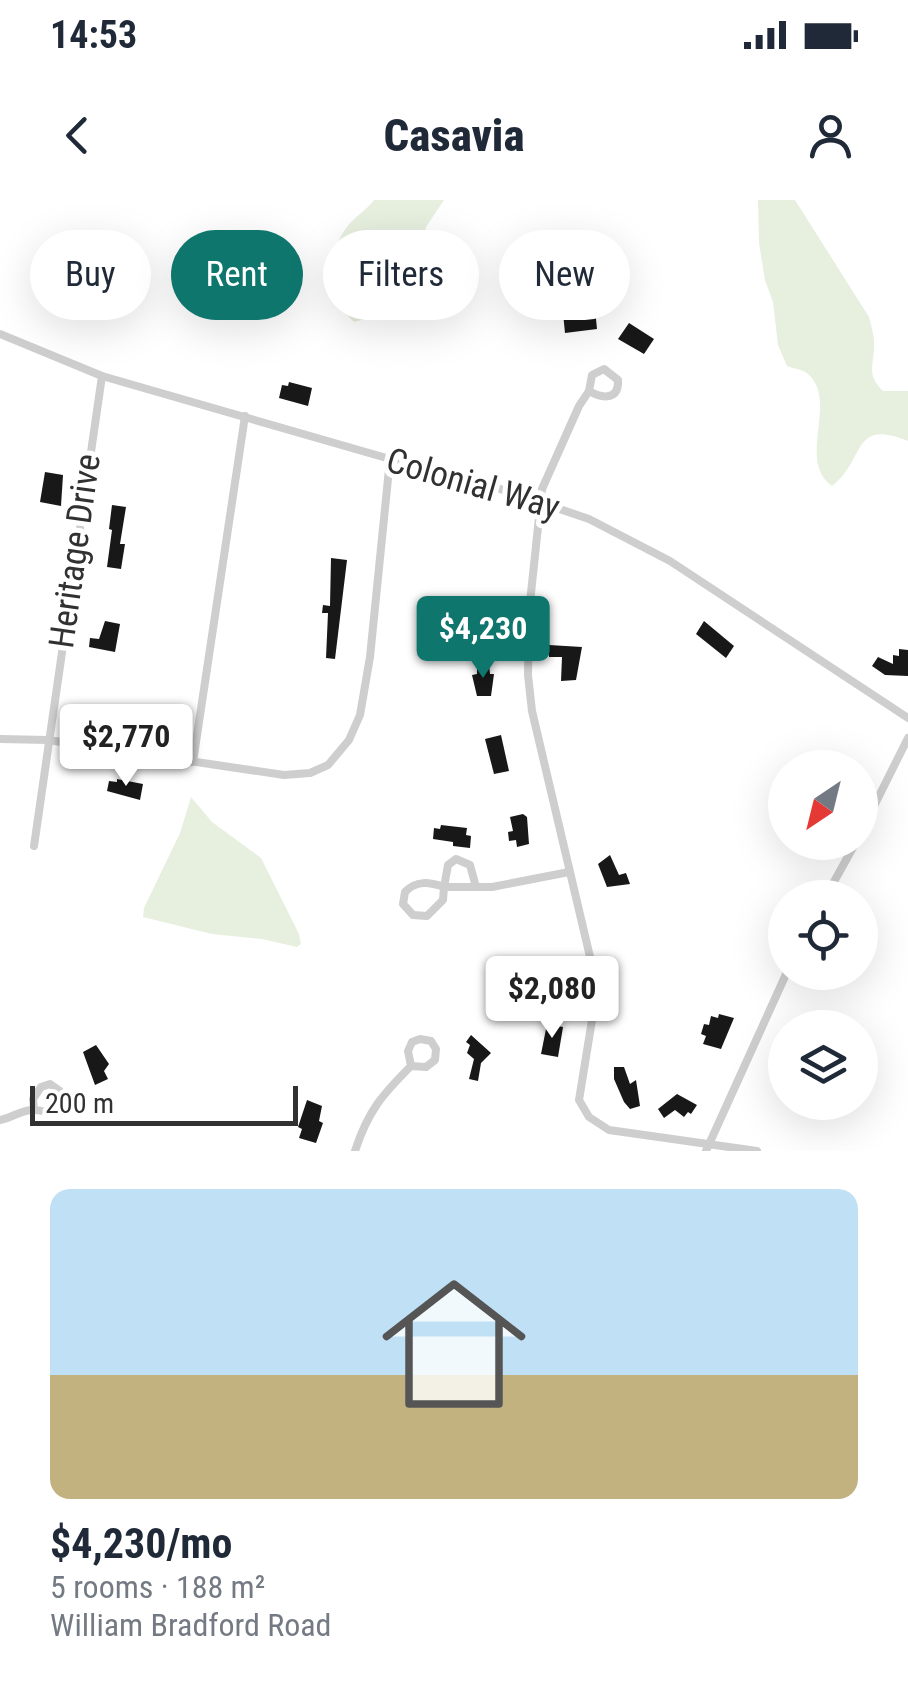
<!DOCTYPE html>
<meta charset="utf-8">
<style>
body{margin:0;font-family:"Roboto Condensed",sans-serif;background:#f2f2f3;color:#1f2937;height:100vh;display:flex;flex-direction:column;font-size:38px;white-space:nowrap}
*{box-sizing:border-box;margin:0}
p{font-size:32px;color:#747a83}
.icon{flex:none;width:55px;height:55px;fill:none;stroke:currentColor;stroke-width:2;stroke-linecap:round;stroke-linejoin:round}
.map{position:relative;height:951px;overflow:hidden}
.side{display:flex;flex-direction:column;background:#fff;flex:1}
.side>*{flex:none}
.hud{position:absolute;left:30px;top:30px;width:850px;height:90px;display:flex;gap:20px}
.needle{width:65px;rotate:215deg}
.tools{position:absolute;left:768px;top:550px;display:grid;gap:20px}
.tools a{display:grid;place-items:center;width:110px;height:110px;border-radius:50%;background:#fff;box-shadow:0 10px 40px #0002;font-size:50px}
.scale{position:absolute;left:30px;bottom:25px;width:268px;box-sizing:border-box;padding-left:10px;border:5px solid #313131;border-top:0;font-size:28px;line-height:35px;white-space:nowrap;color:#313131;-webkit-text-stroke:8px #fff;paint-order:stroke}
.price{position:absolute;translate:-50% -85px;padding:0 22px;border-radius:10px;background:#fff;color:#222;font-size:32px;line-height:65px;filter:drop-shadow(0 2px 5px #0008)}
.price::after{content:'';position:absolute;left:50%;top:60px;width:30px;height:22px;margin-left:-15px;background:inherit;clip-path:polygon(0 0,100% 0,50% 100%)}
.price.active{background:#0f766e;color:#fff}
ul{padding:0;list-style:none}
li{display:grid;align-content:center;gap:20px;height:530px;padding:0 50px}
li span{display:grid;place-items:center;height:310px;border-radius:20px;color:#555}
li>.icon{margin-inline-start:auto}
span .icon{width:180px;height:180px;fill:#fffc;stroke-width:1}
li b{font-size:42px}
.chip{padding:0 35px;border-radius:45px;background:#fff;box-shadow:0 10px 40px #0002;font-size:35px;line-height:90px}
.chip.active{background:#0f766e;color:#fff}
.status{display:flex;justify-content:space-between;align-items:center;height:70px;padding:0 50px;background:#fff;direction:ltr}
.status svg{height:28px;fill:currentColor}
header{display:flex;justify-content:space-between;align-items:center;height:130px;padding:0 50px;background:#fff;font-size:45px;font-weight:800}
.map>svg:first-child{display:block}
</style>
<div class="status"><b>14:53</b><svg viewBox="0 0 49 12"><path d="M0 12V9h3v3zM5 12V6h3v6zM10 12V3h3v9zM15 12V0h3v12zM26 1h20v11H26zM47 4h2v5h-2z"/></svg></div>
<header><svg class="icon" aria-label="back" viewBox="0 0 24 24"><path d="M15 5l-7 7 7 7"/></svg>Casavia<svg class="icon" aria-label="person" viewBox="0 0 24 24"><circle cx="12" cy="8" r="4"/><path d="M4 21q1-7 8-7t8 7"/></svg></header>
<div class="map">
<svg width="908" height="951" viewBox="0 0 908 951">
<rect width="100%" height="100%" fill="#fff"/>
<!-- green -->
<g fill="#e7efdf">
<path d="M374,0H444L426,27L413,101L405,109L354,122C328,99 326,56 346,28C354,17 366,11 374,0Z"/>
<path d="M758,0H795L869,117C871,125 874,134 874,142C875,164 865,174 883,191H908V241C851,218 866,260 832,286C796,261 839,201 808,174C802,169 794,169 787,166L778,145L773,102L765,80L759,43Z"/>
<polygon points="191,597 212,622 261,658 299,734 301,744 297,747 262,739 212,734 143,717 144,708 180,633"/>
</g>
<!-- building -->
<g fill="#181818">
<polygon points="595,109 597,129 565,133 563,113"/>
<polygon points="629,123 654,139 644,154 618,139"/>
<polygon points="289,182 312,188 308,206 279,198 282,185 288,186"/>
<polygon points="45,272 63,275 61,306 40,302"/>
<polygon points="112,305 126,307 120,344 125,344 121,369 107,367 112,330 109,329"/>
<polygon points="331,358 347,360 335,459 326,458 328,413 322,413 323,405 330,406"/>
<polygon points="105,421 120,424 115,452 89,447 90,438 99,439"/>
<polygon points="704,421 734,446 726,458 696,434"/>
<polygon points="549,445 582,447 576,480 561,481 562,457 549,457"/>
<polygon points="899,449 908,450 908,476 885,475 872,466 878,457 893,464 893,455 899,456"/>
<polygon points="489,464 490,474 494,474 491,496 477,496 472,475 477,474 477,465"/>
<polygon points="501,535 509,571 494,574 485,539"/>
<polygon points="117,579 143,584 140,600 107,591 109,581 117,582"/>
<polygon points="523,614 527,617 529,644 517,647 516,640 509,641 508,632 513,631 510,617"/>
<polygon points="441,625 467,628 466,635 471,636 470,648 453,646 453,642 433,639 434,628 440,629"/>
<polygon points="610,655 619,675 626,673 630,684 607,687 598,664"/>
<polygon points="719,814 734,818 721,849 703,844 706,836 701,834 704,824 709,825 711,816 718,818"/>
<polygon points="547,824 563,827 558,857 541,854"/>
<polygon points="471,835 491,853 481,863 478,881 469,879 474,859 467,853 470,845 466,842"/>
<polygon points="96,845 109,864 104,871 108,879 95,885 83,852"/>
<polygon points="614,867 624,867 630,884 636,880 640,906 630,909 624,902 614,879"/>
<polygon points="677,894 697,905 691,914 688,912 684,917 675,910 664,918 658,909"/>
<polygon points="307,900 322,906 319,921 323,923 316,943 299,938 302,929 298,927"/>
</g>
<g fill="none" stroke-linecap="round" stroke-linejoin="round">
<!-- street -->
<g stroke="#cecece" stroke-width="8">
<polyline points="0,134 102,176 390,259 459,275 589,319 670,361 908,518"/>
<path d="M589,191C603,199 619,200 618,180L604,169L592,175L589,191L579,206L542,289L529,412L528,475L532,511L591,761L593,814L579,900L589,917L609,930L757,951"/>
<polyline points="0,539 48,540 284,575 310,573 328,565 349,540 360,515 370,457 390,259"/>
<polyline points="193,562 245,216"/>
<polyline points="860,634 908,538"/>
<polyline points="34,646 102,176"/>
<path d="M476,687L470,665L456,659L448,665L444,687C429,682 416,680 405,692L403,704L413,715L427,716L443,700L444,687H492L569,672"/>
<polyline points="825,698 856,642"/>
<path d="M0,920C11,918 22,910 32,910C46,909 50,919 62,905L60,891L50,884L41,887L33,899L34,909"/>
<path d="M355,951C368,911 382,895 411,866L426,867L435,860L436,849L431,841L420,839L412,842L408,851L411,866"/>
<polyline points="706,951 787,772"/>
</g>
</g>
<g text-anchor="middle" dominant-baseline="central" stroke-width="10" stroke-linejoin="round" paint-order="stroke">
<!-- street labels -->
<g font-size="35" fill="#313131" stroke="#fff">
<text transform="translate(473 284) rotate(16)">Colonial Way</text>
<text transform="translate(75 351) rotate(-82)">Heritage Drive</text>
</g>
</g>
</svg>
<div class="tools">
<a><svg class="needle" viewBox="-14 -14 28 28"><path d="M0-13l5 13h-10z" fill="#e53935"/><path d="M0 13l5-13h-10z" fill="#747a83"/></svg></a>
<a><svg class="icon" aria-label="locate" viewBox="0 0 24 24"><circle cx="12" cy="12" r="6"/><path d="M12 2v4M12 18v4M2 12h4M18 12h4"/></svg></a>
<a><svg class="icon" aria-label="layers" viewBox="0 0 24 24"><path d="M12 4l9 5-9 5-9-5zM3 14l9 5 9-5"/></svg></a>
</div>
<div class="scale">200 m</div>
<b class="price active" style="left:483px;top:481px">$4,230</b>
<b class="price" style="left:126px;top:589px">$2,770</b>
<b class="price" style="left:552px;top:841px">$2,080</b>
<div class="hud">
<a class="chip">Buy</a>
<a class="chip active">Rent</a>
<a class="chip">Filters</a>
<a class="chip">New</a>
</div>
</div>
<section class="side">
<ul>
<li><span style="background:linear-gradient(#bfe0f5 60%,#c2b280 0)"><svg class="icon" aria-label="home" viewBox="0 0 24 24"><path d="M3 11l9-7 9 7M6 9v11h12V9"/></svg></span><div><b>$4,230/mo</b><p>5 rooms · 188 m²</p><p>William Bradford Road</p></div></li>
</ul>
</section>
